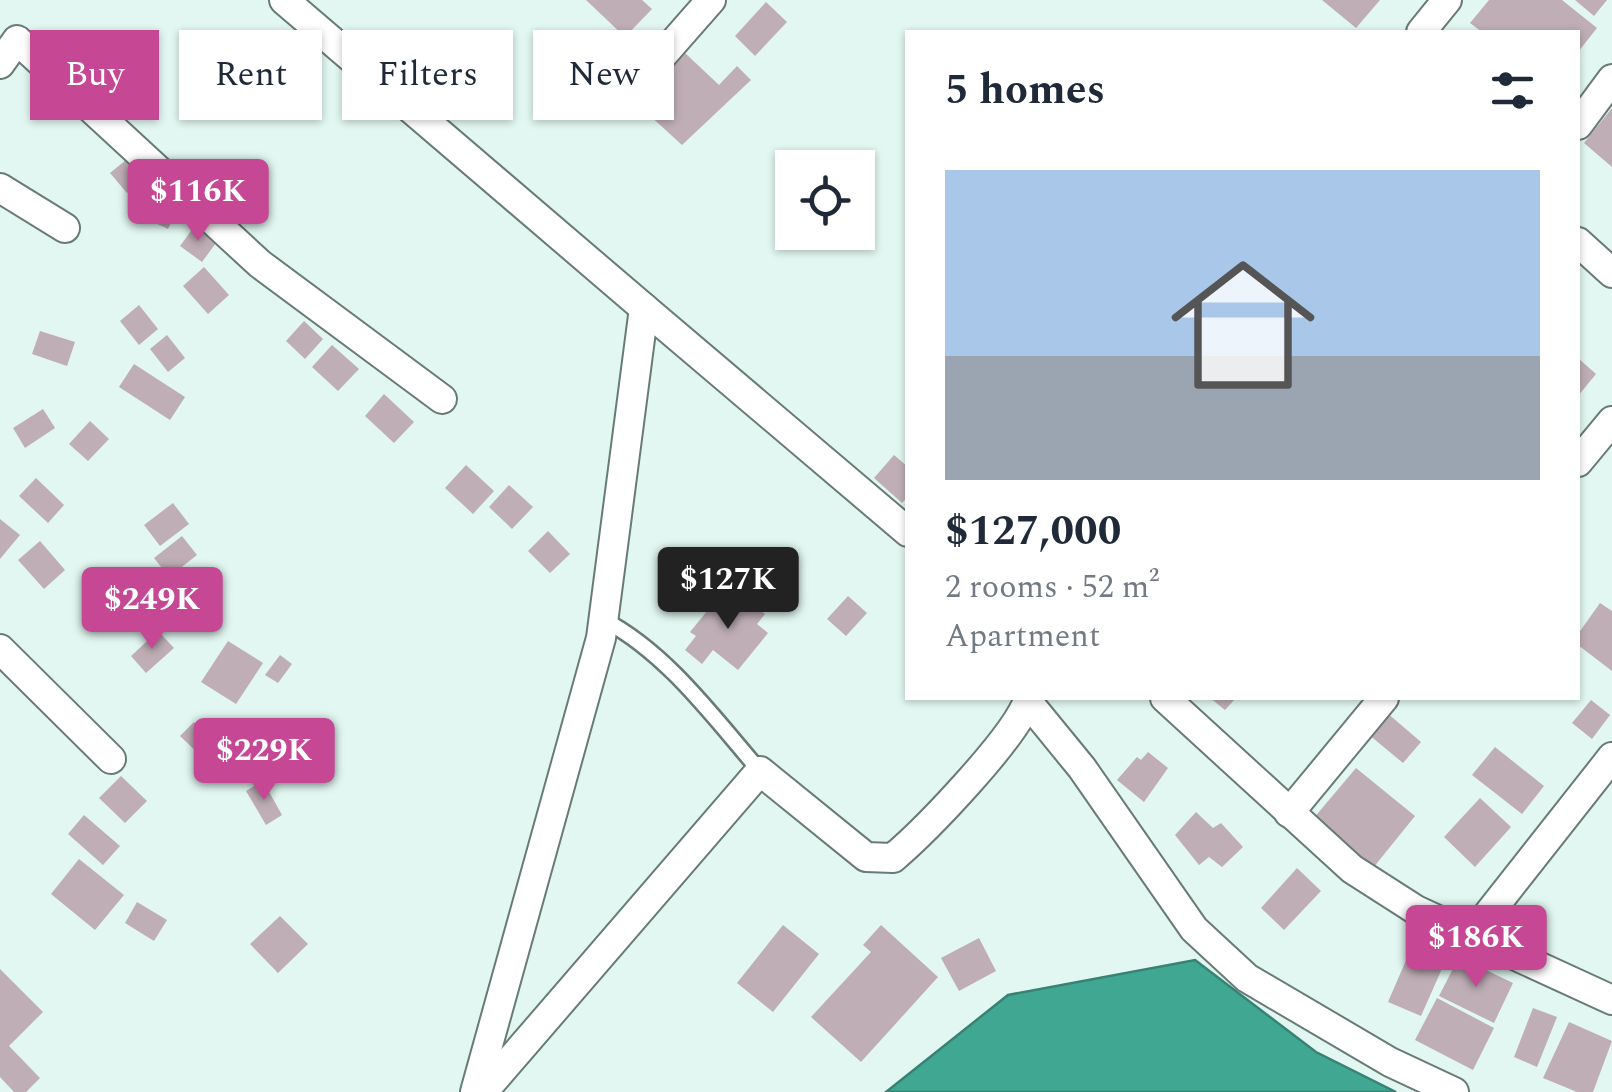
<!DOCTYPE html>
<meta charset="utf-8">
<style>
body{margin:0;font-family:Spectral,serif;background:#f6f6f7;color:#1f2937;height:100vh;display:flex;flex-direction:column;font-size:38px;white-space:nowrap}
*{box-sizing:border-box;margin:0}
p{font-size:32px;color:#747a83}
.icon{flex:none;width:55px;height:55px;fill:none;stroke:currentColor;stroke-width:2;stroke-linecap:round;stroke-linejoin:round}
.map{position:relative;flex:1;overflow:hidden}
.panel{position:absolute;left:905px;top:30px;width:675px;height:670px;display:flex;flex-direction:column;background:#fff;border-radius:0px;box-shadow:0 2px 8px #0004}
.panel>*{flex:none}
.banner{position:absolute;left:30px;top:30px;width:725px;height:90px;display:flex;gap:20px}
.controls{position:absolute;left:775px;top:150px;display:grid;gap:20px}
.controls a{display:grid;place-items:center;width:100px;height:100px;border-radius:0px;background:#fff;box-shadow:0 2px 8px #0004;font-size:50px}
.price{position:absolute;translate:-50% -85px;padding:0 22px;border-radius:10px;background:#c64793;color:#fff;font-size:32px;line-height:65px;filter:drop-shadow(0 2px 5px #0008)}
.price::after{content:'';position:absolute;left:50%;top:60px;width:30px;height:22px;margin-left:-15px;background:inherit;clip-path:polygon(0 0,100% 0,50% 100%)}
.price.on{background:#222;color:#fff}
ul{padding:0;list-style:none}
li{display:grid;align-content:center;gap:20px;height:530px;padding:0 40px}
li+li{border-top:2px solid #e0e1e3}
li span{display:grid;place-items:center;height:310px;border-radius:0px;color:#555}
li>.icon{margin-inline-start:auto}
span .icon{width:180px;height:180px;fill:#fffc;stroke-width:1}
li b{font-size:42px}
h2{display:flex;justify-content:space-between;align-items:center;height:120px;padding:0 40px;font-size:42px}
.chip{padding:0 35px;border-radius:0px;background:#fff;box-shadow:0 2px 8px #0004;font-size:35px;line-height:90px}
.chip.on{background:#c64793;color:#fff}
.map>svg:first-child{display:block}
</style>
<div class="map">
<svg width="1612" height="1092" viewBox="0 0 1612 1092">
<rect width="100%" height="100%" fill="#e2f7f1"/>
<!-- water -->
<polygon fill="#40a793" stroke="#378273" stroke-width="2.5" points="1195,960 1316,1052 1396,1092 886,1092 1008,995"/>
<!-- building -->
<g fill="#bfaeb6">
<polygon points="586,0 642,0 652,9 625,37"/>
<polygon points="1322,0 1380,0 1356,28"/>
<polygon points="1489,0 1562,0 1597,28 1578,52 1578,32 1482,32 1470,23"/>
<polygon points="1575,0 1607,0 1594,16"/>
<polygon points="766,2 787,22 755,56 735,36"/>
<polygon points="684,52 719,85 737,66 751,80 682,145 647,113 662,98 651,87"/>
<polygon points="1612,108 1612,167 1584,143"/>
<polygon points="126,160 143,179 127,193 110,173"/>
<polygon points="153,201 176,212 168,229 145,218"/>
<polygon points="194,227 216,243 202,262 180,246"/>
<polygon points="204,267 229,295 208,314 183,286"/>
<polygon points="139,305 158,329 139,345 120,321"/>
<polygon points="304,321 323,339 305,359 286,341"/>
<polygon points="40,331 75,342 67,366 32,354"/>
<polygon points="167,335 185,358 168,372 150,349"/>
<polygon points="332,345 359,369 338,391 312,367"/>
<polygon points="1578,358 1596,374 1578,396"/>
<polygon points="134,364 185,397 170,420 119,387"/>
<polygon points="384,394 414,422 394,443 365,416"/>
<polygon points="43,409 55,428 25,448 13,428"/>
<polygon points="90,421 109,439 88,461 69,444"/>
<polygon points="894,455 908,467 908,497 902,503 874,478"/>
<polygon points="466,465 494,491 473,514 445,488"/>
<polygon points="36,478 64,505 48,523 19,496"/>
<polygon points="509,485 533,507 512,529 489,507"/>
<polygon points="173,503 189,524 160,546 144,525"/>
<polygon points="0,519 20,535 0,559"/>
<polygon points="548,531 570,554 550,573 528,551"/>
<polygon points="182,536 197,555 169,577 154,558"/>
<polygon points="40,541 65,570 44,589 18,560"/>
<polygon points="721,594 734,606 742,596 765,614 757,624 768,633 738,670 713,650 702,664 685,650 696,636 690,632"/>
<polygon points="848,596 867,613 846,636 827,619"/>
<polygon points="1600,603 1612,611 1612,671 1578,645 1578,634"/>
<polygon points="158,631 174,648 146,673 131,656"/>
<polygon points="228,641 263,663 236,704 201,682"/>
<polygon points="280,655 292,664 278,683 265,675"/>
<polygon points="1210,698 1236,698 1225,710"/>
<polygon points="1591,700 1610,715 1592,739 1572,723"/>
<polygon points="1386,712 1421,742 1403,763 1368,734"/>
<polygon points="194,722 214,742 201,756 180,736"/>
<polygon points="1495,747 1544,786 1522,814 1472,775"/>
<polygon points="1148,752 1168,768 1144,802 1117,780 1137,757 1141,760"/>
<polygon points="1356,768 1415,816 1373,868 1313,819"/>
<polygon points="121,776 147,801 125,823 99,798"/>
<polygon points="263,781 282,815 266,825 246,791"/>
<polygon points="1480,798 1511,827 1475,867 1444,837"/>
<polygon points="1196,812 1213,828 1221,823 1243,847 1222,867 1209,857 1199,865 1175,835"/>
<polygon points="84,815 120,846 103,865 68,834"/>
<polygon points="79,859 124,895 95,930 51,894"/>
<polygon points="1297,868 1321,891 1284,930 1261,908"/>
<polygon points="137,902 167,920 154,941 125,923"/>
<polygon points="280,916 308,944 278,973 250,944"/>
<polygon points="783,925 819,954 773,1012 737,983"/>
<polygon points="881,925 938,977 861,1062 811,1017 871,952 863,945"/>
<polygon points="979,938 996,971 959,991 941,958"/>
<polygon points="1422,944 1448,955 1421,1016 1388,1002 1410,951 1418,955"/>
<polygon points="1459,957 1513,983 1494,1023 1439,996"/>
<polygon points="0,969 43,1012 9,1046 40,1078 26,1092 14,1092 0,1077"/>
<polygon points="1437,998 1494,1028 1473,1070 1415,1040"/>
<polygon points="1533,1008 1557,1017 1537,1067 1514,1057"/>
<polygon points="1569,1022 1612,1041 1593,1092 1577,1092 1543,1078"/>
</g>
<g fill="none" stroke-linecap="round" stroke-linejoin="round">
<!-- lane casing -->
<g stroke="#687b76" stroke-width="19">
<path id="lane" d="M604,620C667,653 714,718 760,771"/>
</g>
<!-- street casing -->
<g stroke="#687b76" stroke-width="32">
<g id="street">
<polyline points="284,0 644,308 601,638 475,1092"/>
<polyline points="1421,32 1447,0"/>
<polyline points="0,64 17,40 260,264 442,399"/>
<polyline points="646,74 711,0"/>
<polyline points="1578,125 1612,79"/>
<polyline points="0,188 65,228"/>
<polyline points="1578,242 1612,273"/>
<polyline points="644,308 908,532"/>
<polyline points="1578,462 1612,421"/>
<polyline points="0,649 111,759"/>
<polyline points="1165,698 1352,869 1416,910 1612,1000"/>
<polyline points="1028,702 1082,768 1194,929 1247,978 1390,1062 1454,1092"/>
<polyline points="1289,813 1384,698"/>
<polyline points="1471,936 1612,757"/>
<path d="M483,1092L760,771L866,857L893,858C926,830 1017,736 1029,698"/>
</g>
</g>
<!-- lane -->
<use href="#lane" stroke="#fff" stroke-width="14"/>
<!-- street -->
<use href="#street" stroke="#fff" stroke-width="28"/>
</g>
</svg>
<div class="controls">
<a><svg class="icon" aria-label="locate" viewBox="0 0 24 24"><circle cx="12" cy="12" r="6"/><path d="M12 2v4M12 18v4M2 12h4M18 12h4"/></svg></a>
</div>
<b class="price" style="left:198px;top:244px">$116K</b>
<b class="price on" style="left:728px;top:632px">$127K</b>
<b class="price" style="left:152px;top:652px">$249K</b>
<b class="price" style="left:264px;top:803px">$229K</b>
<b class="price" style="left:1476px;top:990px">$186K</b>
<div class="banner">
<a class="chip on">Buy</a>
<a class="chip">Rent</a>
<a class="chip">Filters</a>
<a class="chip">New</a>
</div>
<section class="panel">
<h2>5 homes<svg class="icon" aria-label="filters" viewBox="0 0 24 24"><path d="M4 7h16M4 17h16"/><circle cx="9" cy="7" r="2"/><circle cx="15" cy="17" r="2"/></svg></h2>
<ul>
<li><span style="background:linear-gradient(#a9c7e8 60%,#9aa5b1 0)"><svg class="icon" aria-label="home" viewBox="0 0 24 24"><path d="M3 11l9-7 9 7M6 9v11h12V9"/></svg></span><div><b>$127,000</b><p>2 rooms · 52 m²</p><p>Apartment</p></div></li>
</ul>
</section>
</div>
